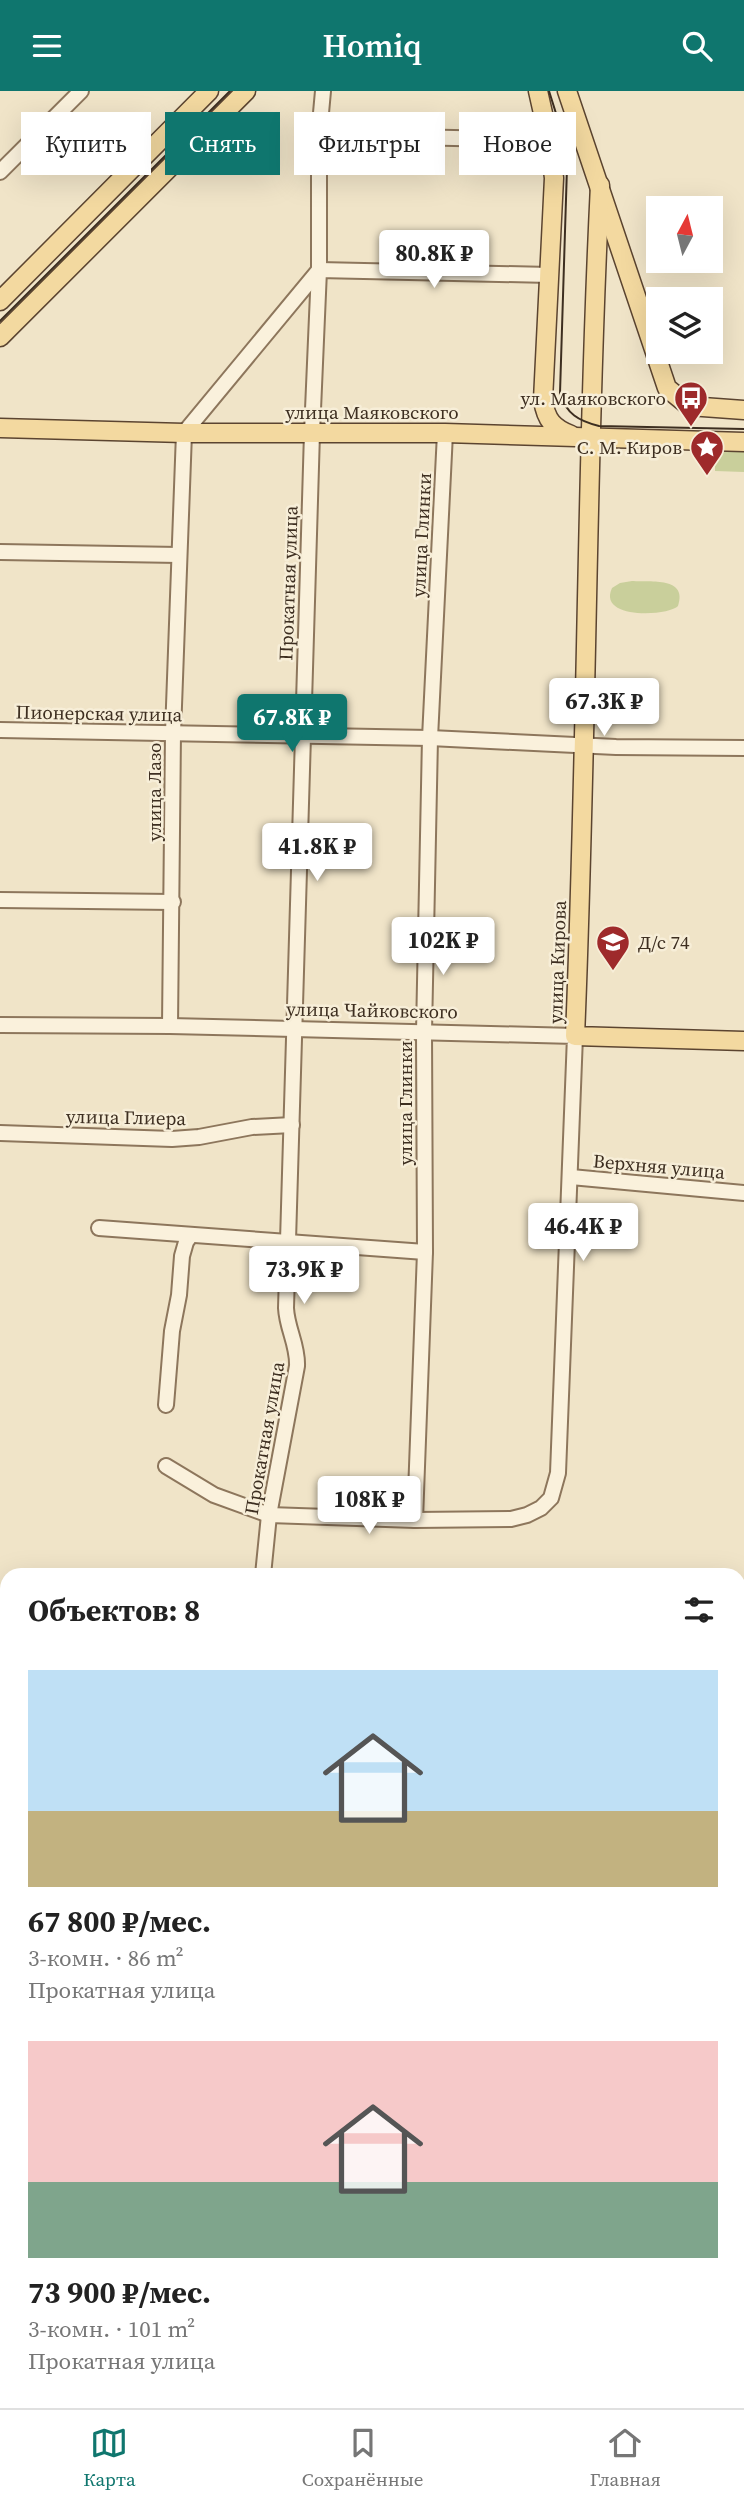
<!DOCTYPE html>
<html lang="ru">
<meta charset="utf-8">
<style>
body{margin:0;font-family:"Source Serif 4",serif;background:#f6f6f6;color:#222;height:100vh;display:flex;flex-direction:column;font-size:26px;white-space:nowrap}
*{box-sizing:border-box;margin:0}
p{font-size:23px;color:#767676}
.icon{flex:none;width:38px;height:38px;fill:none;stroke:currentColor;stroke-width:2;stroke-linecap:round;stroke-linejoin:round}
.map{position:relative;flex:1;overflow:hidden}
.details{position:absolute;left:0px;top:1477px;width:746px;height:840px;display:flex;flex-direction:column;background:#fff;border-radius:21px 21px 0 0;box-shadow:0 7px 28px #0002}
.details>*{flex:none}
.hud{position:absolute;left:21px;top:21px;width:704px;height:63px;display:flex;gap:14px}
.needle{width:46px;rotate:7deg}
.fabs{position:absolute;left:646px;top:105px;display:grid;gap:14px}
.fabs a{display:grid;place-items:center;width:77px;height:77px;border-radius:0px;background:#fff;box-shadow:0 7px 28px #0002;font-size:35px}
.price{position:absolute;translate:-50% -60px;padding:0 16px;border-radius:7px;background:#fff;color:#222;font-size:23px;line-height:46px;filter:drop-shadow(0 2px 4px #0008)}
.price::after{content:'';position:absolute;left:50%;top:42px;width:21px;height:16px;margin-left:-10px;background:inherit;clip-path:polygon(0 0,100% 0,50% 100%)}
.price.selected{background:#0f766e;color:#fff}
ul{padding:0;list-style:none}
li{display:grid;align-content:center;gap:14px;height:371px;padding:0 28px}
li span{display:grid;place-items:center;height:217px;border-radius:0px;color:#555}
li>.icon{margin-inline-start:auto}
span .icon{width:126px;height:126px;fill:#fffc;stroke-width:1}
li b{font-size:30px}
h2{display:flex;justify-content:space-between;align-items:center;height:84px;padding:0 28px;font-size:30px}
.pill{padding:0 24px;border-radius:0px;background:#fff;box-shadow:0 7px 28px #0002;font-size:24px;line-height:63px}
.pill.selected{background:#0f766e;color:#fff}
header{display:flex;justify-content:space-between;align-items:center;height:91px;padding:0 28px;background:#0f766e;color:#fff;font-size:32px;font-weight:600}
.tab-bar{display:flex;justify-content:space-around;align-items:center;height:98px;border-top:2px solid #e0e0e0;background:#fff;font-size:19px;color:#767676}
.tab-bar a{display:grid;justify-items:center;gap:4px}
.tab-bar .selected{color:#0f766e}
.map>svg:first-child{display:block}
</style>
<header><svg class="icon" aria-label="menu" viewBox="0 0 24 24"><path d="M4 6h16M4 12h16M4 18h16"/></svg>Homiq<svg class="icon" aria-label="search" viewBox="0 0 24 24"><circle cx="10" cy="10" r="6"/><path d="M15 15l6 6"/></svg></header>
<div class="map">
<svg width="744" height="2317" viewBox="0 0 744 2317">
<rect width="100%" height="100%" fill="#f0e4c8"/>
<!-- green -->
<g fill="#c9cf9b">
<polygon points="715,351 744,352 744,381 715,380"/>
<path d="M632,490C651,491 688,486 678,515C669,525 597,529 612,497L620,492Z"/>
</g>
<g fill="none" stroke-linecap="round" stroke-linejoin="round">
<!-- minor casing -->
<g stroke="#8d765c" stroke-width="18">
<g id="minor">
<polyline points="319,44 549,49"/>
<polyline points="0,81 81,0"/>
<polyline points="0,461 179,464"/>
<polyline points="0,639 430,647 616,656 744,657"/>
<polyline points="0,809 173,811"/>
<polyline points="0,934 170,935 575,945 558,1382 551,1407 541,1417 527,1424 511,1428 415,1429 269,1424 214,1404 166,1375"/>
<polyline points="170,935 173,642 184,342 319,179 550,184"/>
<polyline points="0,1042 172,1048 199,1046 252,1036 292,1034"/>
<polyline points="571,1086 744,1102"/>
<polyline points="99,1137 425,1161"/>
<polyline points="166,1314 172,1240 179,1204 182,1165 186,1151 191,1144"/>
<polyline points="415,1429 425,1161 424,941 430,647 445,342"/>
<path d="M263,1484L269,1424L297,1275C298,1254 287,1238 286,1217L312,342L319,179V44L323,0"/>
<polyline points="738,1967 744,1956"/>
<polyline points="0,2091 7,2092"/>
<polyline points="738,2266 744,2269"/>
<polyline points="22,2310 25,2317"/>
<polyline points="369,2310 383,2317"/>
<polyline points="127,2317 129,2310"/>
<polyline points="279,2317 283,2310"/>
<polyline points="398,2317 402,2310"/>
<polyline points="573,2317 576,2310"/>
</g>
</g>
<!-- major casing -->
<g stroke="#5b4430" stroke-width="21">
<g id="major">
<path d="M538,0L549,49L554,87L543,309C546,329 553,337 571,344"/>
<polyline points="567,0 667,297 689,315 744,319"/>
<path d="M600,94C586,378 587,662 575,945L744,950"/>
<polyline points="0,210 209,0"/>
<polyline points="0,246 246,0"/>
<polyline points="0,337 184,342 445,342 744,351"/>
</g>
</g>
<!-- minor -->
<use href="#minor" stroke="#faf1dc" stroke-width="14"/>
<!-- major -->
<use href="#major" stroke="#f3d9a0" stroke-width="18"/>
<!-- tram -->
<g stroke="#3d2e20" stroke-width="2">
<path d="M549,0L564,48L567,76L560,302C566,323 579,330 599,335L744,338"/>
<polyline points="0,230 230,0"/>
</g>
</g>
<!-- icons -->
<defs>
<g id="bus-pin" transform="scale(1.75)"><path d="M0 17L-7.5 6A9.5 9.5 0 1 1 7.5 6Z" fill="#9e2a2b" stroke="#f7eed8"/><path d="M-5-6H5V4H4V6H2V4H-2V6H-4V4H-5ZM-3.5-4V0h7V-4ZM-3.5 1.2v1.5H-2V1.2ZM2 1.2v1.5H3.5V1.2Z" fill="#fff"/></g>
<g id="sight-pin" transform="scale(1.75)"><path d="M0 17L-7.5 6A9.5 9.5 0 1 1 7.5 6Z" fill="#9e2a2b" stroke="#f7eed8"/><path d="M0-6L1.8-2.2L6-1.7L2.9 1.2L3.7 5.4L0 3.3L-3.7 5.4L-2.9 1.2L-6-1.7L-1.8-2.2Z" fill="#fff"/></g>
<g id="school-pin" transform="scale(1.75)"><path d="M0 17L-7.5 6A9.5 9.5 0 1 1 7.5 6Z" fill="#9e2a2b" stroke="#f7eed8"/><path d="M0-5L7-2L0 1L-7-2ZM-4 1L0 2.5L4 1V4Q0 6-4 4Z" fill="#fff"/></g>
</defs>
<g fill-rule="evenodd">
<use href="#bus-pin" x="691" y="307"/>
<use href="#sight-pin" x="707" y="356"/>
<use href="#school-pin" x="613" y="851"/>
</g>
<g text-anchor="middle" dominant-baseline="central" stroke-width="5" stroke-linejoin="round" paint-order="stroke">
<!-- poi labels -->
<g font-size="19" fill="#3d2e20" stroke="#f7eed8" text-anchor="end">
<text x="666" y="307">ул. Маяковского</text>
<text x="682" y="356">С. М. Киров</text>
<text x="638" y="851" text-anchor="start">Д/с 74</text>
</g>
<!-- street labels -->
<g font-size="19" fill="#3d2e20" stroke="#f7eed8">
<text x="372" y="321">улица Маяковского</text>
<text transform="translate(421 444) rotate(-87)">улица Глинки</text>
<text transform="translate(288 492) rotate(-88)">Прокатная улица</text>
<text transform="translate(99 622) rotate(1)">Пионерская улица</text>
<text transform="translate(154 701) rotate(-90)">улица Лазо</text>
<text transform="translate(557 871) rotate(-88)">улица Кирова</text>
<text transform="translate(372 919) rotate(1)">улица Чайковского</text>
<text transform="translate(405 1012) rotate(-90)">улица Глинки</text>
<text transform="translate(126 1026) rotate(1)">улица Глиера</text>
<text transform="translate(659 1075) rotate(5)">Верхняя улица</text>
<text transform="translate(264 1347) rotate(-80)">Прокатная улица</text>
</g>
</g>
</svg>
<div class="fabs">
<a><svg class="needle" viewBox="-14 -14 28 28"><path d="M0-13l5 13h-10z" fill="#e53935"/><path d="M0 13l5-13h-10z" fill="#767676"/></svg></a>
<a><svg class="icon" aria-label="layers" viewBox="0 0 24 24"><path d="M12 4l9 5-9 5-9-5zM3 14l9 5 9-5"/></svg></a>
</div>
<b class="price" style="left:434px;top:199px">80.8K ₽</b>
<b class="price" style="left:604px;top:647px">67.3K ₽</b>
<b class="price selected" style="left:292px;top:663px">67.8K ₽</b>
<b class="price" style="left:317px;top:792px">41.8K ₽</b>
<b class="price" style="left:443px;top:886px">102K ₽</b>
<b class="price" style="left:583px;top:1172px">46.4K ₽</b>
<b class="price" style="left:304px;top:1215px">73.9K ₽</b>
<b class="price" style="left:369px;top:1445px">108K ₽</b>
<div class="hud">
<a class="pill">Купить</a>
<a class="pill selected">Снять</a>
<a class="pill">Фильтры</a>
<a class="pill">Новое</a>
</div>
<section class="details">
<h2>Объектов: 8<svg class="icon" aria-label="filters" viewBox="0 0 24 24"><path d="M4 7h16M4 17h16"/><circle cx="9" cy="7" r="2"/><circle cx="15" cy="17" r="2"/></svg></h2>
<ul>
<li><span style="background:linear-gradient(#bfe0f5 65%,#c2b280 0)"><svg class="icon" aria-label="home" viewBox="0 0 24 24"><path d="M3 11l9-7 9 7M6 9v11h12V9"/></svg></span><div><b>67 800 ₽/мес.</b><p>3-комн. · 86 m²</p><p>Прокатная улица</p></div></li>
<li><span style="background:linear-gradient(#f6c9c9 65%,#7fa58c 0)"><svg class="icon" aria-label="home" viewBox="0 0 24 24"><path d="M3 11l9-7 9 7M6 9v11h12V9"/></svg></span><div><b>73 900 ₽/мес.</b><p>3-комн. · 101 m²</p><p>Прокатная улица</p></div></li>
</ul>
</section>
</div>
<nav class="tab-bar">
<a class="selected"><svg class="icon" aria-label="map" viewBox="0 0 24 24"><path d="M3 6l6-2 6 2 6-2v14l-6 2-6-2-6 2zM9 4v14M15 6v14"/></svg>Карта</a>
<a><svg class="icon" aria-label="saved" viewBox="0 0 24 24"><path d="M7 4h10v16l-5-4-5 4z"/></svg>Сохранённые</a>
<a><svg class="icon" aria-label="home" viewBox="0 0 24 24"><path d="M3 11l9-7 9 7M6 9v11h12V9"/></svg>Главная</a>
</nav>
